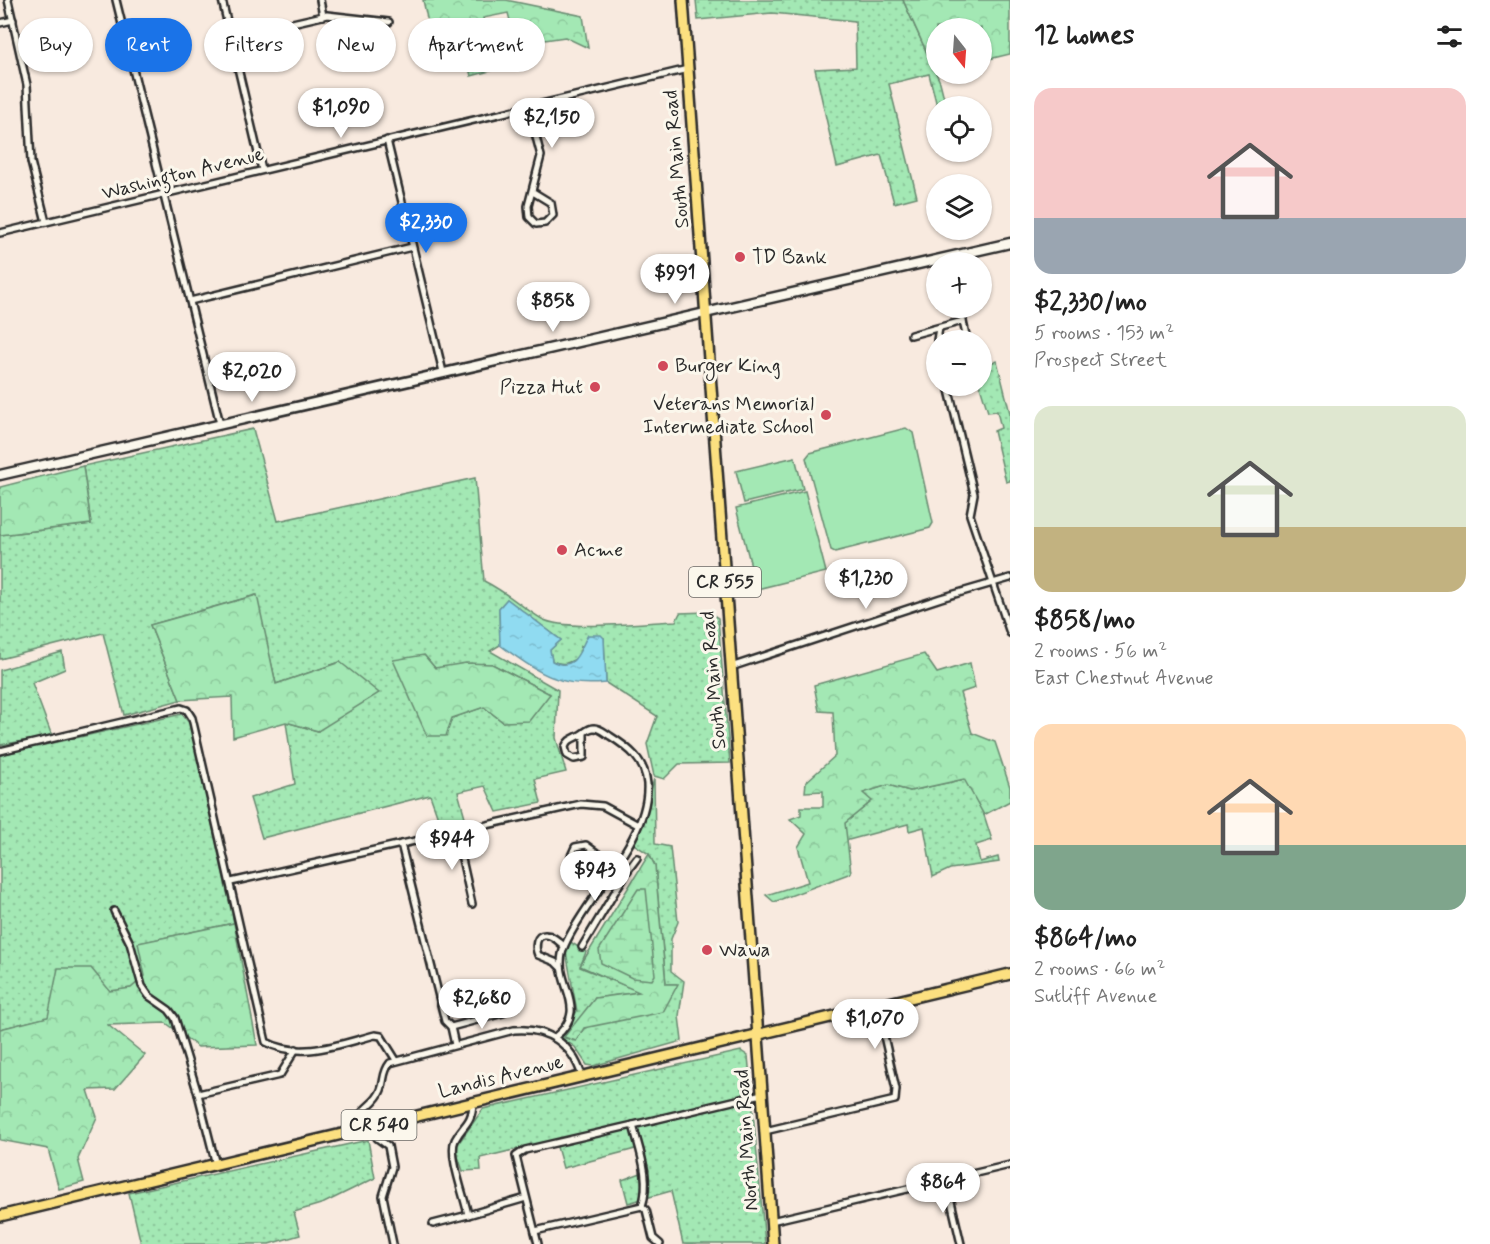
<!DOCTYPE html>
<meta charset="utf-8">
<style>
body{margin:0;font-family:Mynerve,sans-serif;background:#f6f6f6;color:#222;height:100vh;display:flex;flex-direction:column;font-size:22px;white-space:nowrap}
*{box-sizing:border-box;margin:0}
p{font-size:20px;color:#767676}
.icon{flex:none;width:33px;height:33px;fill:none;stroke:currentColor;stroke-width:2;stroke-linecap:round;stroke-linejoin:round}
.map{position:relative;flex:1;overflow:hidden}
.side{display:flex;flex-direction:column;background:#fff;width:480px}
.side>*{flex:none}
.top-card{position:absolute;left:18px;top:18px;width:570px;height:54px;display:flex;gap:12px}
.needle{width:39px;rotate:163deg}
.tools{position:absolute;left:926px;top:18px;display:grid;gap:12px}
.tools a{display:grid;place-items:center;width:66px;height:66px;border-radius:50%;background:#fff;box-shadow:0 2px 4px #0004;font-size:30px}
.price{position:absolute;translate:-50% -51px;padding:0 14px;border-radius:21px;background:#fff;color:#222;font-size:20px;line-height:39px;filter:drop-shadow(0 2px 3px #0008)}
.price::after{content:'';position:absolute;left:50%;top:36px;width:18px;height:14px;margin-left:-9px;background:inherit;clip-path:polygon(0 0,100% 0,50% 100%)}
.price.on{background:#1a73e8;color:#fff}
ul{padding:0;list-style:none}
li{display:grid;align-content:center;gap:12px;height:318px;padding:0 24px}
li span{display:grid;place-items:center;height:186px;border-radius:18px;color:#555}
li>.icon{margin-inline-start:auto}
span .icon{width:108px;height:108px;fill:#fffc;stroke-width:1}
li b{font-size:26px}
h2{display:flex;justify-content:space-between;align-items:center;height:72px;padding:0 24px;font-size:26px}
.pill{padding:0 21px;border-radius:27px;background:#fff;box-shadow:0 2px 4px #0004;font-size:21px;line-height:54px}
.pill.on{background:#1a73e8;color:#fff}
main{display:flex;flex:1;min-height:0}
.map>svg:first-child{display:block}
</style>
<main>
<div class="map">
<svg width="1010" height="1244" viewBox="0 0 1010 1244">
<defs>
<pattern id="grass-dots" width="8" height="8" patternUnits="userSpaceOnUse" patternTransform="scale(1.5)"><rect width="8" height="8" fill="#a3e8b4"/><path d="M2 2h.1M6 6h.1" fill="none" stroke="#8cc79b" stroke-width="1.8" stroke-linecap="round"/></pattern>
<pattern id="forest-crowns" width="20" height="18" patternUnits="userSpaceOnUse" patternTransform="scale(1.5)"><rect width="20" height="18" fill="#a3e8b4"/><path d="M2 6a3 3 0 1 1 6 0M12 15a3 3 0 1 1 6 0" fill="none" stroke="#8cc79b"/></pattern>
<pattern id="wetland-marsh" width="20" height="14" patternUnits="userSpaceOnUse" patternTransform="scale(1.5)"><rect width="20" height="14" fill="#a3e8b4"/><path d="M1 5h8M5 5V1M11 12h8M15 12V8" fill="none" stroke="#8cc79b"/></pattern>
<pattern id="water-ripples" width="26" height="14" patternUnits="userSpaceOnUse" patternTransform="scale(1.5)"><rect width="26" height="14" fill="#90dbf1"/><path d="M2 4q2-2 4 0t4 0M15 11q2-2 4 0t4 0" fill="none" stroke="#7cbccf"/></pattern>
</defs>
<rect width="100%" height="100%" fill="#f8eadf"/>
<filter id="ink" filterUnits="userSpaceOnUse"><feTurbulence type="fractalNoise" baseFrequency=".0167" numOctaves="2"/><feDisplacementMap in="SourceGraphic" scale="12" xChannelSelector="R" yChannelSelector="G"/><feConvolveMatrix kernelMatrix="1 2 1 2 8 2 1 2 1" color-interpolation-filters="sRGB"/></filter>
<g filter="url(#ink)">
<!-- grass -->
<g fill="url(#grass-dots)" stroke="#678a70" stroke-width="1.5" fill-rule="evenodd">
<polygon points="696,0 903,0 940,82 946,106 937,106 929,74 889,84 917,197 894,203 881,155 837,167 815,69 856,67 855,21 772,13 698,20"/>
<polygon points="997,361 1010,413 1010,481 1006,482 994,431 1001,428 997,411 988,412 980,386 981,365"/>
<path d="M253,429L278,521L475,478L484,581C506,592 522,607 542,619C565,632 647,622 676,621L680,613L708,612L718,618L730,763L679,764L664,779L654,776L647,744L657,716L606,683L604,638L581,646L579,657C569,663 563,666 552,661L550,650L561,640L507,599L499,608L500,645L490,651L558,690L556,738L566,772L535,779L541,803L497,812L485,786L458,792L465,817L440,823L430,795L262,838L250,798L295,784L286,722L318,731L340,662L276,684L256,595L150,625L180,700L124,715L103,633L0,659V535L91,524L83,466ZM424,655L435,668L492,664L550,694L503,722L484,707L452,718Z"/>
<polygon points="62,652 65,669 32,683 52,736 0,745 0,670"/>
<polygon points="182,714 190,724 234,923 139,943 145,976 131,988 110,992 49,1017 0,1029 0,755"/>
<polygon points="654,779 655,844 670,847 678,922 671,939 671,971 684,981 679,1016 682,1041 593,1066 587,1065 575,1047 563,1039 562,1035 577,1011 566,952 569,941 586,952 580,967 641,992 595,998 565,1038 576,1041 584,1028 600,1023 677,984 666,984 655,866 649,854 632,843 645,815"/>
<polygon points="965,779 984,815 992,840 976,845 980,862 998,857 999,862 950,869 933,877 924,827 909,831 908,824 845,841 845,823 871,802 862,793 888,785 910,791"/>
<polygon points="741,1051 748,1056 765,1244 683,1244 671,1191 628,1203 622,1180 649,1170 643,1147 563,1168 555,1140 480,1158 481,1170 463,1171 455,1148 483,1109"/>
<polygon points="368,1140 375,1178 324,1203 294,1212 300,1235 269,1244 141,1244 129,1193"/>
</g>
<!-- forest -->
<g fill="url(#forest-crowns)" stroke="#678a70" stroke-width="1.5">
<polygon points="423,0 506,0 583,16 588,48 565,37 538,41 512,28 508,13 483,18 494,70 471,76 462,39 444,44 448,61 437,64"/>
<polygon points="903,0 1010,0 1010,54 981,61 981,28 936,28 936,73"/>
<polygon points="83,466 91,524 0,535 0,487"/>
<polygon points="257,595 276,684 340,662 379,693 318,731 286,722 233,737 232,697 180,700 150,625"/>
<polygon points="924,654 937,673 970,663 975,688 960,693 972,733 995,742 1010,787 1010,801 984,815 964,779 910,791 888,785 863,793 872,801 845,823 851,873 774,902 766,895 808,882 798,847 806,834 790,819 801,815 801,807 823,807 823,791 805,792 806,782 835,756 833,712 819,711 814,685"/>
<polygon points="424,655 435,668 466,663 492,664 550,694 529,721 503,722 484,707 452,718 446,736 427,736 393,660"/>
<polygon points="649,854 655,866 666,984 678,984 663,1012 584,1028 576,1041 564,1037 595,998 639,992 580,966"/>
<polygon points="234,923 257,1045 198,1047 166,1023 108,1025 145,1055 115,1089 88,1090 97,1117 78,1159 84,1182 59,1189 48,1149 0,1140 0,1029 48,1017 58,968 91,968 110,991 131,988 145,976 138,943"/>
</g>
<!-- wetland -->
<polygon fill="url(#wetland-marsh)" stroke="#678a70" stroke-width="1.5" points="638,889 646,889 655,975 652,980 632,978 601,963 599,950"/>
<!-- pitch -->
<g fill="#a3e8b4" stroke="#678a70" stroke-width="1.5">
<polygon points="906,428 913,433 933,523 930,528 835,552 831,550 806,458 810,453"/>
<polygon points="795,457 803,489 744,503 736,471"/>
<polygon points="805,491 826,572 757,589 736,508"/>
</g>
<!-- water -->
<path fill="url(#water-ripples)" stroke="#6895a2" stroke-width="1.5" d="M507,599L561,640L550,650L552,661C576,673 579,650 588,635H601L604,638L606,683C557,688 538,672 500,645L499,608Z"/>
<g fill="none" stroke-linecap="round" stroke-linejoin="round">
<!-- street casing -->
<g stroke="#2b2b2b" stroke-width="10">
<g id="street">
<polyline points="8,0 27,85 31,162 46,222"/>
<polyline points="116,0 220,424"/>
<polyline points="222,0 262,170"/>
<polyline points="320,0 323,16"/>
<polyline points="0,23 13,20"/>
<polyline points="231,37 327,15 389,22"/>
<polyline points="528,106 541,156 528,206 529,217 536,224 545,223 553,215 551,203 533,192"/>
<polyline points="387,140 443,372"/>
<polyline points="0,233 688,69"/>
<polyline points="190,301 412,247"/>
<polyline points="960,308 966,335 963,340"/>
<polyline points="911,335 963,321"/>
<polyline points="937,340 939,328"/>
<polyline points="948,386 974,494 970,515 1010,633"/>
<polyline points="731,667 941,598 1010,578"/>
<path d="M0,751L181,708L187,710L192,718L266,1042C300,1060 340,1044 375,1035L381,1036L396,1060"/>
<polyline points="456,832 472,904"/>
<polyline points="401,844 445,1021 451,1027"/>
<polyline points="599,856 583,866 576,864 571,856 575,847 586,845 615,866"/>
<polyline points="616,863 628,870 637,858"/>
<polyline points="231,882 581,804 603,806 638,825"/>
<polyline points="114,911 130,943 142,986 149,996 169,1010 175,1018 198,1094"/>
<polyline points="582,947 628,870"/>
<path d="M561,968L555,962L538,955C535,948 535,934 546,935C553,935 559,942 564,946"/>
<path d="M555,1037C594,1006 548,982 565,945C586,897 650,839 647,784C645,760 629,748 610,736C605,733 600,728 594,728C587,728 584,734 578,736C572,739 568,740 565,747L567,755L574,759L584,757V733"/>
<polyline points="455,1045 451,1027 503,1013"/>
<polyline points="633,1125 762,1094"/>
<polyline points="375,1126 377,1138 388,1146 392,1167 383,1196 393,1244"/>
<path d="M357,1130C358,1105 374,1108 381,1090C385,1080 382,1073 390,1063L514,1030C548,1027 572,1044 582,1076"/>
<polyline points="765,1131 895,1100 896,1089 877,1005"/>
<polyline points="216,1165 198,1094 280,1075 296,1049"/>
<polyline points="946,1180 961,1244"/>
<polyline points="468,1215 526,1198"/>
<polyline points="771,1221 1010,1165"/>
<path d="M433,1224L468,1215C465,1198 448,1155 455,1140C464,1123 472,1124 473,1103"/>
<polyline points="535,1231 642,1206"/>
<path d="M538,1244L516,1156L525,1150L633,1125C640,1152 651,1179 642,1206L646,1210L653,1238L660,1244"/>
</g>
</g>
<!-- secondary casing -->
<g stroke="#2b2b2b" stroke-width="13">
<polyline id="secondary" points="0,475 1010,243"/>
</g>
<!-- primary casing -->
<g stroke="#2b2b2b" stroke-width="14">
<g id="primary">
<polyline points="683,0 773,1244"/>
<polyline points="0,1216 1010,974"/>
</g>
</g>
<!-- street -->
<use href="#street" stroke="#fbf7ec" stroke-width="5"/>
<!-- secondary -->
<use href="#secondary" stroke="#fbf7ec" stroke-width="8"/>
<!-- primary -->
<use href="#primary" stroke="#fce080" stroke-width="9"/>
</g>
</g>
<!-- markers -->
<g fill="#d1495b" stroke="#fbf7ec" stroke-width="2">
<circle cx="740" cy="257" r="6"/>
<circle cx="663" cy="366" r="6"/>
<circle cx="595" cy="387" r="6"/>
<circle cx="826" cy="415" r="6"/>
<circle cx="562" cy="550" r="6"/>
<circle cx="707" cy="950" r="6"/>
</g>
<g text-anchor="middle" dominant-baseline="central" stroke-width="6" stroke-linejoin="round" paint-order="stroke">
<!-- shield labels -->
<g fill="#fbf7ec" stroke="#696865" stroke-width="1.5">
<rect x="689" y="567" width="72" height="30" rx="4.5"/>
<rect x="341.5" y="1110" width="75" height="30" rx="4.5"/>
</g>
<g font-size="18" font-weight="bold" fill="#2b2b2b">
<text x="725" y="582">CR 555</text>
<text x="379" y="1125">CR 540</text>
</g>
<!-- street labels -->
<g font-size="20" fill="#2b2b2b" stroke="#fbf7ec">
<text transform="translate(677 159) rotate(-95)">South Main Road</text>
<text transform="translate(183 174) rotate(-14)">Washington Avenue</text>
<text transform="translate(714 680) rotate(-95)">South Main Road</text>
<text transform="translate(501 1077) rotate(-14)">Landis Avenue</text>
<text transform="translate(747 1140) rotate(-94)">North Main Road</text>
</g>
<!-- poi labels -->
<g font-size="20" fill="#2b2b2b" stroke="#fbf7ec" text-anchor="start">
<text x="752" y="257">TD Bank</text>
<text x="675" y="366">Burger King</text>
<text x="583" y="387" text-anchor="end">Pizza Hut</text>
<text x="814" y="404" text-anchor="end">Veterans Memorial<tspan x="814" dy="23">Intermediate School</tspan></text>
<text x="574" y="550">Acme</text>
<text x="719" y="950">Wawa</text>
</g>
</g>
</svg>
<div class="tools">
<a><svg class="needle" viewBox="-14 -14 28 28"><path d="M0-13l5 13h-10z" fill="#e53935"/><path d="M0 13l5-13h-10z" fill="#767676"/></svg></a>
<a><svg class="icon" aria-label="locate" viewBox="0 0 24 24"><circle cx="12" cy="12" r="6"/><path d="M12 2v4M12 18v4M2 12h4M18 12h4"/></svg></a>
<a><svg class="icon" aria-label="layers" viewBox="0 0 24 24"><path d="M12 4l9 5-9 5-9-5zM3 14l9 5 9-5"/></svg></a>
<a>+</a>
<a>−</a>
</div>
<b class="price" style="left:341px;top:139px">$1,090</b>
<b class="price" style="left:552px;top:149px">$2,150</b>
<b class="price on" style="left:426px;top:254px">$2,330</b>
<b class="price" style="left:675px;top:305px">$991</b>
<b class="price" style="left:553px;top:333px">$858</b>
<b class="price" style="left:252px;top:403px">$2,020</b>
<b class="price" style="left:866px;top:610px">$1,230</b>
<b class="price" style="left:452px;top:871px">$944</b>
<b class="price" style="left:595px;top:902px">$943</b>
<b class="price" style="left:482px;top:1030px">$2,680</b>
<b class="price" style="left:875px;top:1050px">$1,070</b>
<b class="price" style="left:943px;top:1214px">$864</b>
<div class="top-card">
<a class="pill">Buy</a>
<a class="pill on">Rent</a>
<a class="pill">Filters</a>
<a class="pill">New</a>
<a class="pill">Apartment</a>
</div>
</div>
<section class="side">
<h2>12 homes<svg class="icon" aria-label="filters" viewBox="0 0 24 24"><path d="M4 7h16M4 17h16"/><circle cx="9" cy="7" r="2"/><circle cx="15" cy="17" r="2"/></svg></h2>
<ul>
<li><span style="background:linear-gradient(#f6c9c9 70%,#9aa5b1 0)"><svg class="icon" aria-label="home" viewBox="0 0 24 24"><path d="M3 11l9-7 9 7M6 9v11h12V9"/></svg></span><div><b>$2,330/mo</b><p>5 rooms · 153 m²</p><p>Prospect Street</p></div></li>
<li><span style="background:linear-gradient(#dfe7d0 65%,#c2b280 0)"><svg class="icon" aria-label="home" viewBox="0 0 24 24"><path d="M3 11l9-7 9 7M6 9v11h12V9"/></svg></span><div><b>$858/mo</b><p>2 rooms · 56 m²</p><p>East Chestnut Avenue</p></div></li>
<li><span style="background:linear-gradient(#ffd9b3 65%,#7fa58c 0)"><svg class="icon" aria-label="home" viewBox="0 0 24 24"><path d="M3 11l9-7 9 7M6 9v11h12V9"/></svg></span><div><b>$864/mo</b><p>2 rooms · 66 m²</p><p>Sutliff Avenue</p></div></li>
</ul>
</section>
</main>
